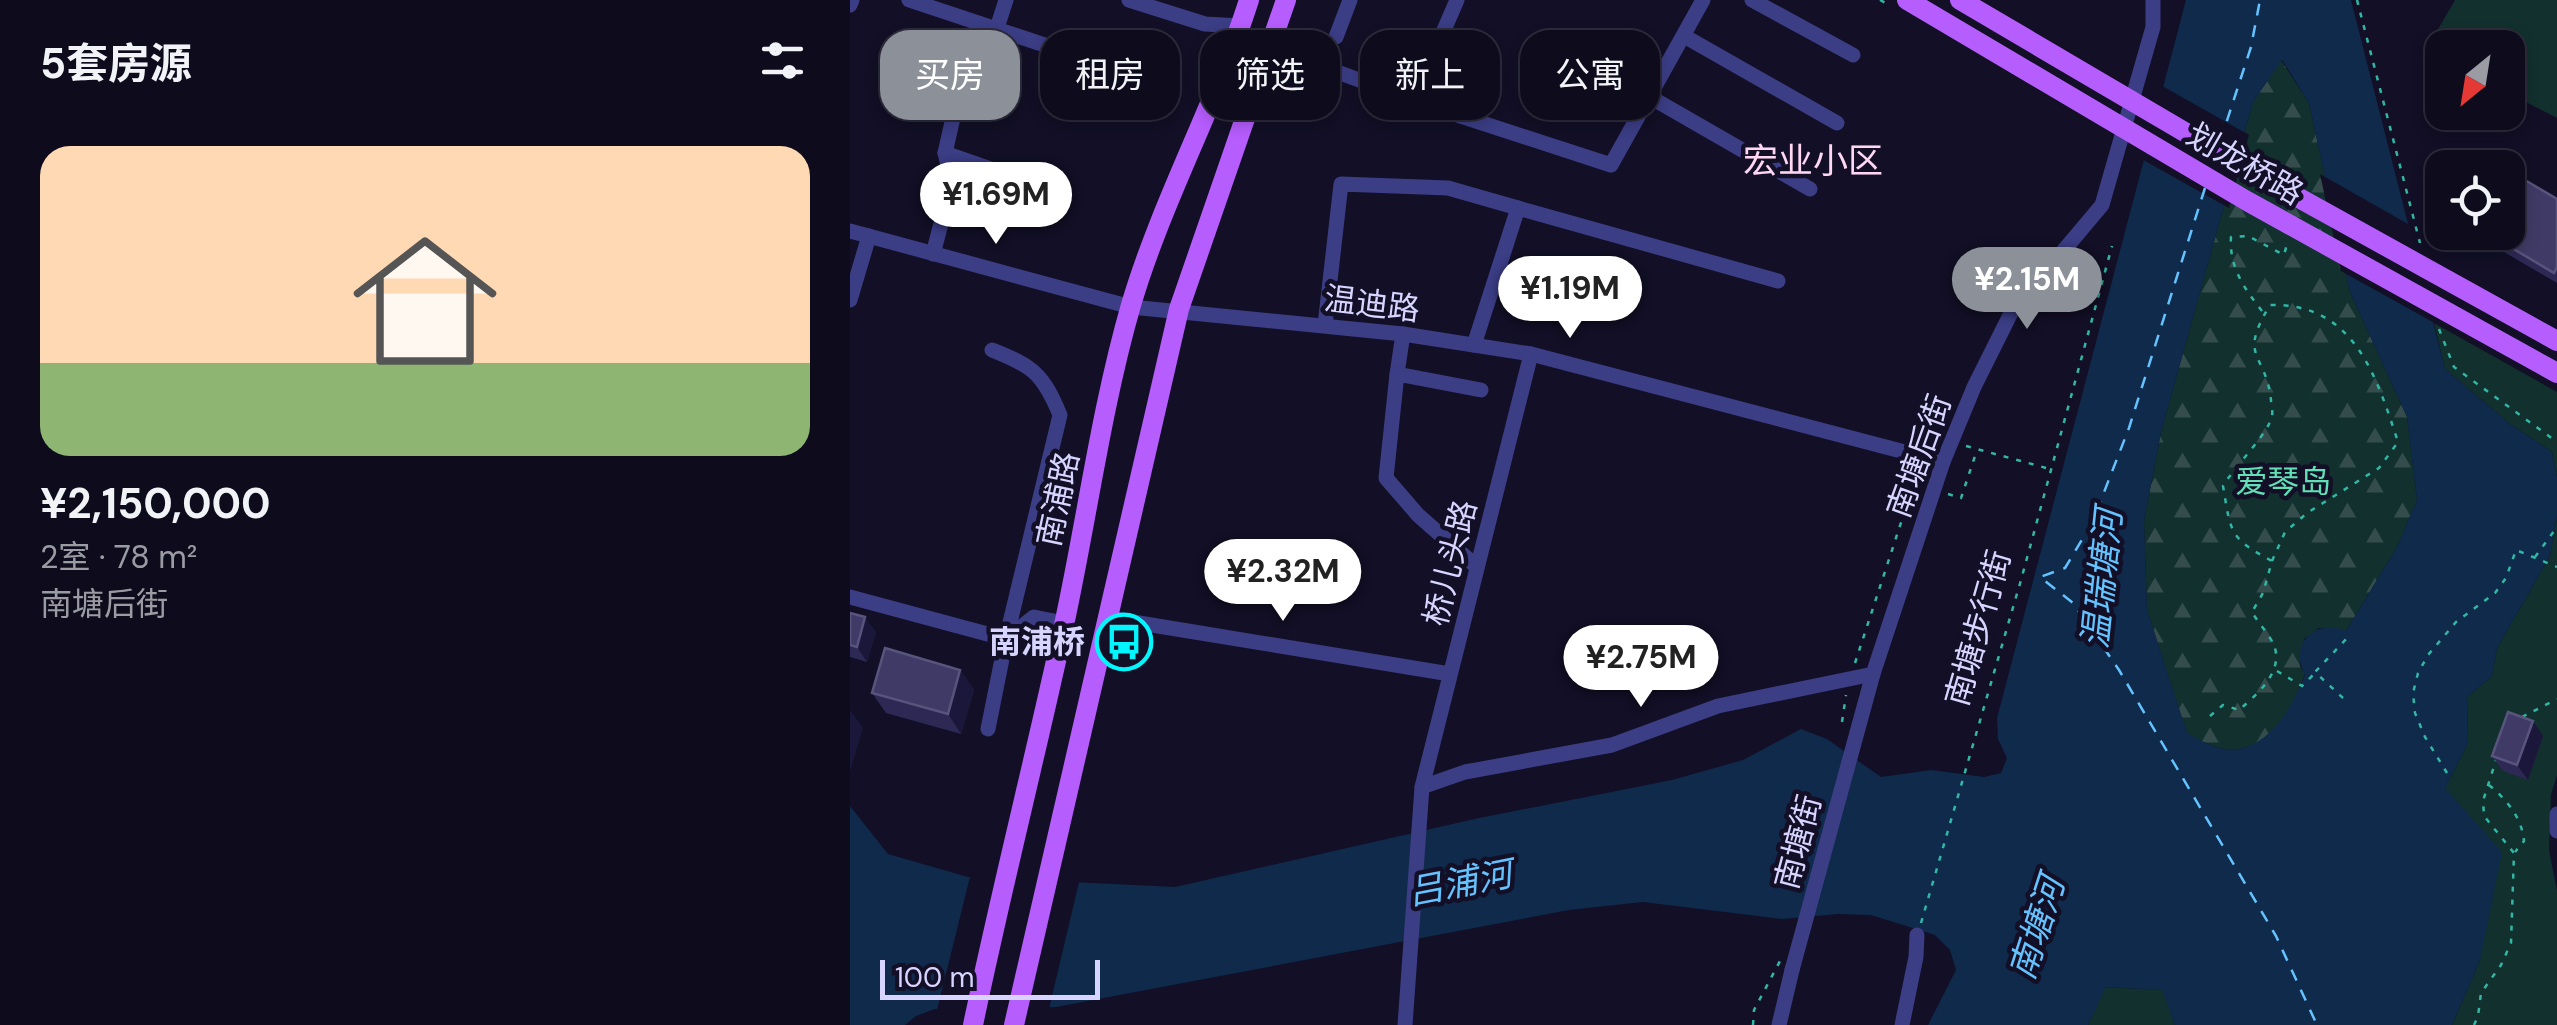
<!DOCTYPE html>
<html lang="zh">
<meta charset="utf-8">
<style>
body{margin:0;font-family:"DM Sans","Noto Sans SC",sans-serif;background:#171425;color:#f1f3f6;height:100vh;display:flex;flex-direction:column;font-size:38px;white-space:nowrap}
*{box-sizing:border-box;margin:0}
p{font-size:32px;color:#9b9ba3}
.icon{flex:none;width:55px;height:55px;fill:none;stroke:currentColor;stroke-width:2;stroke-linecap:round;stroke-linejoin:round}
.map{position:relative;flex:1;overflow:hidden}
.panel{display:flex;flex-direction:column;background:#0e0b1c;width:850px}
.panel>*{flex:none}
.guide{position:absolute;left:30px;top:30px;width:950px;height:90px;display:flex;gap:20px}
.needle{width:65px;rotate:210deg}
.controls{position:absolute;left:1575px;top:30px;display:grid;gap:20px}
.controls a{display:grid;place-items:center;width:100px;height:100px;border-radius:20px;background:#0e0b1c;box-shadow:0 5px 15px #0003,0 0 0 2px #2e2b3b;font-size:50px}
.scale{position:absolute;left:30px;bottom:25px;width:220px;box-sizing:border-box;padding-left:10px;border:5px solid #d7d5ff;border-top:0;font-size:28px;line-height:35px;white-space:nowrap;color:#d7d5ff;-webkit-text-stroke:8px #120f26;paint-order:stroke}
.price{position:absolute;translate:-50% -85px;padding:0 22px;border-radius:35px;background:#fff;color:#222;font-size:32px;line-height:65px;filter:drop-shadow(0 2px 5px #0008)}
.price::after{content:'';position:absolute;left:50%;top:60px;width:30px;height:22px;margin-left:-15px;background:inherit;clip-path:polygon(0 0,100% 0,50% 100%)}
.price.active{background:#8c9099;color:#fff}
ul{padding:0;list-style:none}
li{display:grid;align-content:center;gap:20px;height:530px;padding:0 40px}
li span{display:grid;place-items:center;height:310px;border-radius:30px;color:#555}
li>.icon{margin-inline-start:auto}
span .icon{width:180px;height:180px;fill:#fffc;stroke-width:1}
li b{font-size:42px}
h2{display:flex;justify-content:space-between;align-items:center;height:120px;padding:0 40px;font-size:42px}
.tag{padding:0 35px;border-radius:30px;background:#0e0b1c;box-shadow:0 5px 15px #0003,0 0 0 2px #2e2b3b;font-size:35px;line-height:90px}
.tag.active{background:#8c9099;color:#fff}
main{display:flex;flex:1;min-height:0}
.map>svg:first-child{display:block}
</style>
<main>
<section class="panel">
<h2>5套房源<svg class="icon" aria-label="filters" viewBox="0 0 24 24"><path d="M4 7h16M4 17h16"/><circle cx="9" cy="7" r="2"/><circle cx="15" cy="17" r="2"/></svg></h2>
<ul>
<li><span style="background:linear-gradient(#ffd9b3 70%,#8fb573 0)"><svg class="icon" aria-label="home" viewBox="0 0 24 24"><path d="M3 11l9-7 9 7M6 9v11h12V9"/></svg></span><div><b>¥2,150,000</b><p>2室 · 78 m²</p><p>南塘后街</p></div></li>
</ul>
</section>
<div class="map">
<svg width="1707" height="1025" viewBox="0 0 1707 1025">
<defs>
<pattern id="forest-firs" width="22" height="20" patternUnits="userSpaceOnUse" patternTransform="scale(2.5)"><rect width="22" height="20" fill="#12302d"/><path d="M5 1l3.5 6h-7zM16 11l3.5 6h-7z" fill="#344d4c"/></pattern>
</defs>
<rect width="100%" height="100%" fill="#120f26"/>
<!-- forest -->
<path fill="url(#forest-firs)" d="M1431,60L1459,103L1500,292L1557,417L1567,500L1547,547L1496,631L1469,628L1454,639L1450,666L1455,674C1442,711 1413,761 1366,747C1356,744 1346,738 1337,734L1297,610L1294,521L1311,432L1403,102Z"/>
<!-- park -->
<g fill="#12302d">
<polygon points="1605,0 1707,0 1707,118 1658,93 1658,48 1592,48 1592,59 1584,54 1580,43"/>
<polygon points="1584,323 1707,392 1707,477 1702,452 1660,424 1595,369"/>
<polygon points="1707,517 1707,775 1701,795 1699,850 1707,891 1707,1025 1602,1025 1630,960 1595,788 1618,743 1617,697 1642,676 1647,648 1700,556"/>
<polygon points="1255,987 1313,990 1325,1025 1238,1025"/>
</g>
<!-- water -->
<path fill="#0f2a4b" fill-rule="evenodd" d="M1336,0H1501L1595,369L1660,424L1702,452L1707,477V517L1700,556L1647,648L1642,676L1617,697L1618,743L1595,788L1652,852L1630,960L1602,1025H1325L1312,990L1256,987L1238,1025H1078L1106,970L1100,950L1085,935L1021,915L988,914L933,919L793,902L719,910L206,1007L85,1009L66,1016L55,1025H0V806L38,854L118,877L325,887L629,818L822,780L893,760L951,729L977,739L1031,777L1081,770L1134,777L1151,773L1157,758L1148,739L1147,718ZM1432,60L1459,103L1500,292L1557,417L1567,500L1547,547L1496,631C1466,618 1438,643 1455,675C1441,711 1412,761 1366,747C1356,744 1346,738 1337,733L1297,610L1294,521L1311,432L1403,102Z"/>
<!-- pier -->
<g fill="#120f26">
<polygon points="1307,83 1399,135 1379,208 1288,157"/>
<polygon points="1470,174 1565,228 1570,259 1590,326 1491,271"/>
<polygon points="121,873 230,878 198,1013 86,1014"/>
</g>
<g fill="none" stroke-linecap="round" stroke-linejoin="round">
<!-- ferry -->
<g stroke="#64c2fe" stroke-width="2.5" stroke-dasharray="12 10" stroke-linecap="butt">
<polyline points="1370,142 1401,47 1410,0"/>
<polyline points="1355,188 1279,428 1242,523 1215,568 1190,577 1223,603 1269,670 1426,936 1467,1025"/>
</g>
<!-- path -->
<g stroke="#30b7a5" stroke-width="2.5" stroke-dasharray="5 8" stroke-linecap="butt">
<polyline points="1507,0 1570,243"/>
<path d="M1412,311C1394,288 1379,267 1381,237L1398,236L1434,255L1437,244"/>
<polyline points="1589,329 1604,367 1707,442"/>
<polyline points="1077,444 1081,432 1090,436"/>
<polyline points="1116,446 1200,469"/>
<polyline points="1068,470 1064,484 1071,487"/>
<polyline points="1098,494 1111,498 1127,450"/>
<polyline points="1685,557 1707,527"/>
<polyline points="1005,663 1063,486"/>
<polyline points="1427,671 1452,686 1464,674"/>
<polyline points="1493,698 1465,672 1500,635"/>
<path d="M1360,716L1373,705L1389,710C1406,695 1432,674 1425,648C1421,636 1408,623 1402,612L1413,593L1422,561C1379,538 1381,533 1373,486C1384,467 1419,433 1422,416C1423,410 1421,405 1421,400C1416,352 1387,359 1420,305C1504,303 1526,375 1548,442L1529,468L1457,513L1435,532L1422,561"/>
<polyline points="1672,717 1707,699"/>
<polyline points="992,722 996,695"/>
<polyline points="1597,773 1575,737 1565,713 1563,693 1568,673 1578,655 1606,622 1645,593 1656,578 1666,550 1707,567"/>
<path d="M1639,785C1657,800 1672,818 1674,841L1665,852"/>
<polyline points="1071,923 1171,580 1262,246"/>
<polyline points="903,1025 904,1010 930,961"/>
<polyline points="1624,1025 1628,1016 1631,993 1651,965 1661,943 1664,853 1634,816 1633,801 1646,760"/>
</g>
<!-- minor -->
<g stroke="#3b3d85" stroke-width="15">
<polyline points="59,0 282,74"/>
<polyline points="279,0 355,24 391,26"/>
<polyline points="902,0 1003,55"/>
<polyline points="0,5 2,0"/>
<polyline points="834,36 987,123"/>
<polyline points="486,37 500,0"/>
<polyline points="419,47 580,106 761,165 853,0"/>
<polyline points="800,97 960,189"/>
<polyline points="580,106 591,37 607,0"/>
<polyline points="95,153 118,52 147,28 156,0"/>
<polyline points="0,231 281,307 553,334 681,354 1093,462"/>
<polyline points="83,254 102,182 95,153 198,189"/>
<polyline points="0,300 19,236"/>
<polyline points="475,325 491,184 598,188 668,208"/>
<polyline points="624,345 668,208 928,281"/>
<polyline points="547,374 553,334"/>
<polyline points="627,567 568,515 536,478 547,374 631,390"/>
<polyline points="0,597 156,639 184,617 214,623"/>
<polyline points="259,618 600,674"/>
<path d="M138,729L156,639L210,415C193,374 183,366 142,350"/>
<polyline points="572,787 615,772 762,745 868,706 1023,674 1093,462 1124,387 1161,313 1252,205 1303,27 1303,0"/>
<polyline points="1707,814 1707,831"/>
<polyline points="555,1025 572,787 681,354"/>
<polyline points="929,1025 942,970"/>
<polyline points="1052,1025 1066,957 1067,935"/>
</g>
<!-- major -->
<g stroke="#b65dfe" stroke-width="20">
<path d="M123,1025C151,891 185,758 214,625C237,519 251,409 281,305C312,200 366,104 399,0"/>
<polyline points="164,1025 329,309 436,0"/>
</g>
<!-- path-bridge -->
<polyline stroke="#30b7a5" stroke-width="2.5" stroke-dasharray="5 8" stroke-linecap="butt" points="1030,0 1041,6"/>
<!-- minor-bridge -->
<polyline stroke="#3b3d85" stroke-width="15" points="942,970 1023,674"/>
<!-- major-bridge -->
<g stroke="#b65dfe" stroke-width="20">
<polyline points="1057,0 1397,201 1707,373"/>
<polyline points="1110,0 1413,178 1707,341"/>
</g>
</g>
<!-- wall -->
<g fill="#2e2954">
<polygon points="1707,199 1707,283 1620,232 1658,232"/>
<polygon points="0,613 26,632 17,662 0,657"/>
<polygon points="110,670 124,690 111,734 36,713 22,693"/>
<polygon points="1693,736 1678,780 1653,771 1642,756"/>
</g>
<!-- shaded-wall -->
<g fill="#1b173a">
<polygon points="15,617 26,632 17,662 7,647"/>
<polygon points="110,670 124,690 111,734 98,714"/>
<polygon points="0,710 13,728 0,772"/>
<polygon points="1683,721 1693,736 1678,780 1667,765"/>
</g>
<!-- building -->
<g fill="#403b66" stroke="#58547e" stroke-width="2.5">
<polygon points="1639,159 1654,168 1635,168"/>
<polygon points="1658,170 1707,199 1707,267 1704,273 1635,232 1658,232"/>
<polygon points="0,613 15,617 7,647 0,645"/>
<polygon points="35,648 110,670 98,714 22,693"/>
<polygon points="1658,712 1683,721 1667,765 1642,756"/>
</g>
<!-- icons -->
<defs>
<g id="bus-ring" transform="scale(2.875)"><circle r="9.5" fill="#120f26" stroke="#03f6fd" stroke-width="1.5"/><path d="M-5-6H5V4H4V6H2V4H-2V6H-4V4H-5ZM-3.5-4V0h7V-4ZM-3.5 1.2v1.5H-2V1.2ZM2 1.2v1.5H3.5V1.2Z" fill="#03f6fd"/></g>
</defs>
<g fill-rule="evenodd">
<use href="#bus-ring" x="274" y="642"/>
</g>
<g text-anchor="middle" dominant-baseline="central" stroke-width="9" stroke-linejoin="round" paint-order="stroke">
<!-- street labels -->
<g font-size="32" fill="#d7d5ff" stroke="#120f26">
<text transform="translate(1395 164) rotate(30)">划龙桥路</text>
<text transform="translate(522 304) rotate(7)">温迪路</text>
<text transform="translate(1069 456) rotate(-70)">南塘后街</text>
<text transform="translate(208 499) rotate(-78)">南浦路</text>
<text transform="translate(600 563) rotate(-76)">桥儿头路</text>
<text transform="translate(1128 628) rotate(-74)">南塘步行街</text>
<text transform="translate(948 842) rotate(-75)">南塘街</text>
</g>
<!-- park labels -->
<g font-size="32" fill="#61dfb6" stroke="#120f26">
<text x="1433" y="482">爱琴岛</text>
</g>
<!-- poi labels -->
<g font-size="32" font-weight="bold" fill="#d7d5ff" stroke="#120f26" text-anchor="end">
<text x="235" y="642">南浦桥</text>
</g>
<!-- neighbourhood labels -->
<g font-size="35" fill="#ffd7f3" stroke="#120f26">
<text x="963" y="161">宏业小区</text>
</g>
<!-- water labels -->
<g font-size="35" font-style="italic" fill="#64c2fe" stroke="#120f26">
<text transform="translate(1252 579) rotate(-84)">温瑞塘河</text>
<text transform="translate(610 883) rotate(-11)">吕浦河</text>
<text transform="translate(1187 928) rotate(-72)">南塘河</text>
</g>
</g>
</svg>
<div class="controls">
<a><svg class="needle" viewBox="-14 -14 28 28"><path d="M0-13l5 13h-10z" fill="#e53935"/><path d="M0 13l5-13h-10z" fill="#9b9ba3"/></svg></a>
<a><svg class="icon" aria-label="locate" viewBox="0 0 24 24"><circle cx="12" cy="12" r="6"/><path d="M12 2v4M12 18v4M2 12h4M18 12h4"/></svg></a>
</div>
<div class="scale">100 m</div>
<b class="price" style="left:146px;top:247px">¥1.69M</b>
<b class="price active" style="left:1177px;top:332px">¥2.15M</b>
<b class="price" style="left:720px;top:341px">¥1.19M</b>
<b class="price" style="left:433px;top:624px">¥2.32M</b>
<b class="price" style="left:791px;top:710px">¥2.75M</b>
<div class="guide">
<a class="tag active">买房</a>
<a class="tag">租房</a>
<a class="tag">筛选</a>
<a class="tag">新上</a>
<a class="tag">公寓</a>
</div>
</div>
</main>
